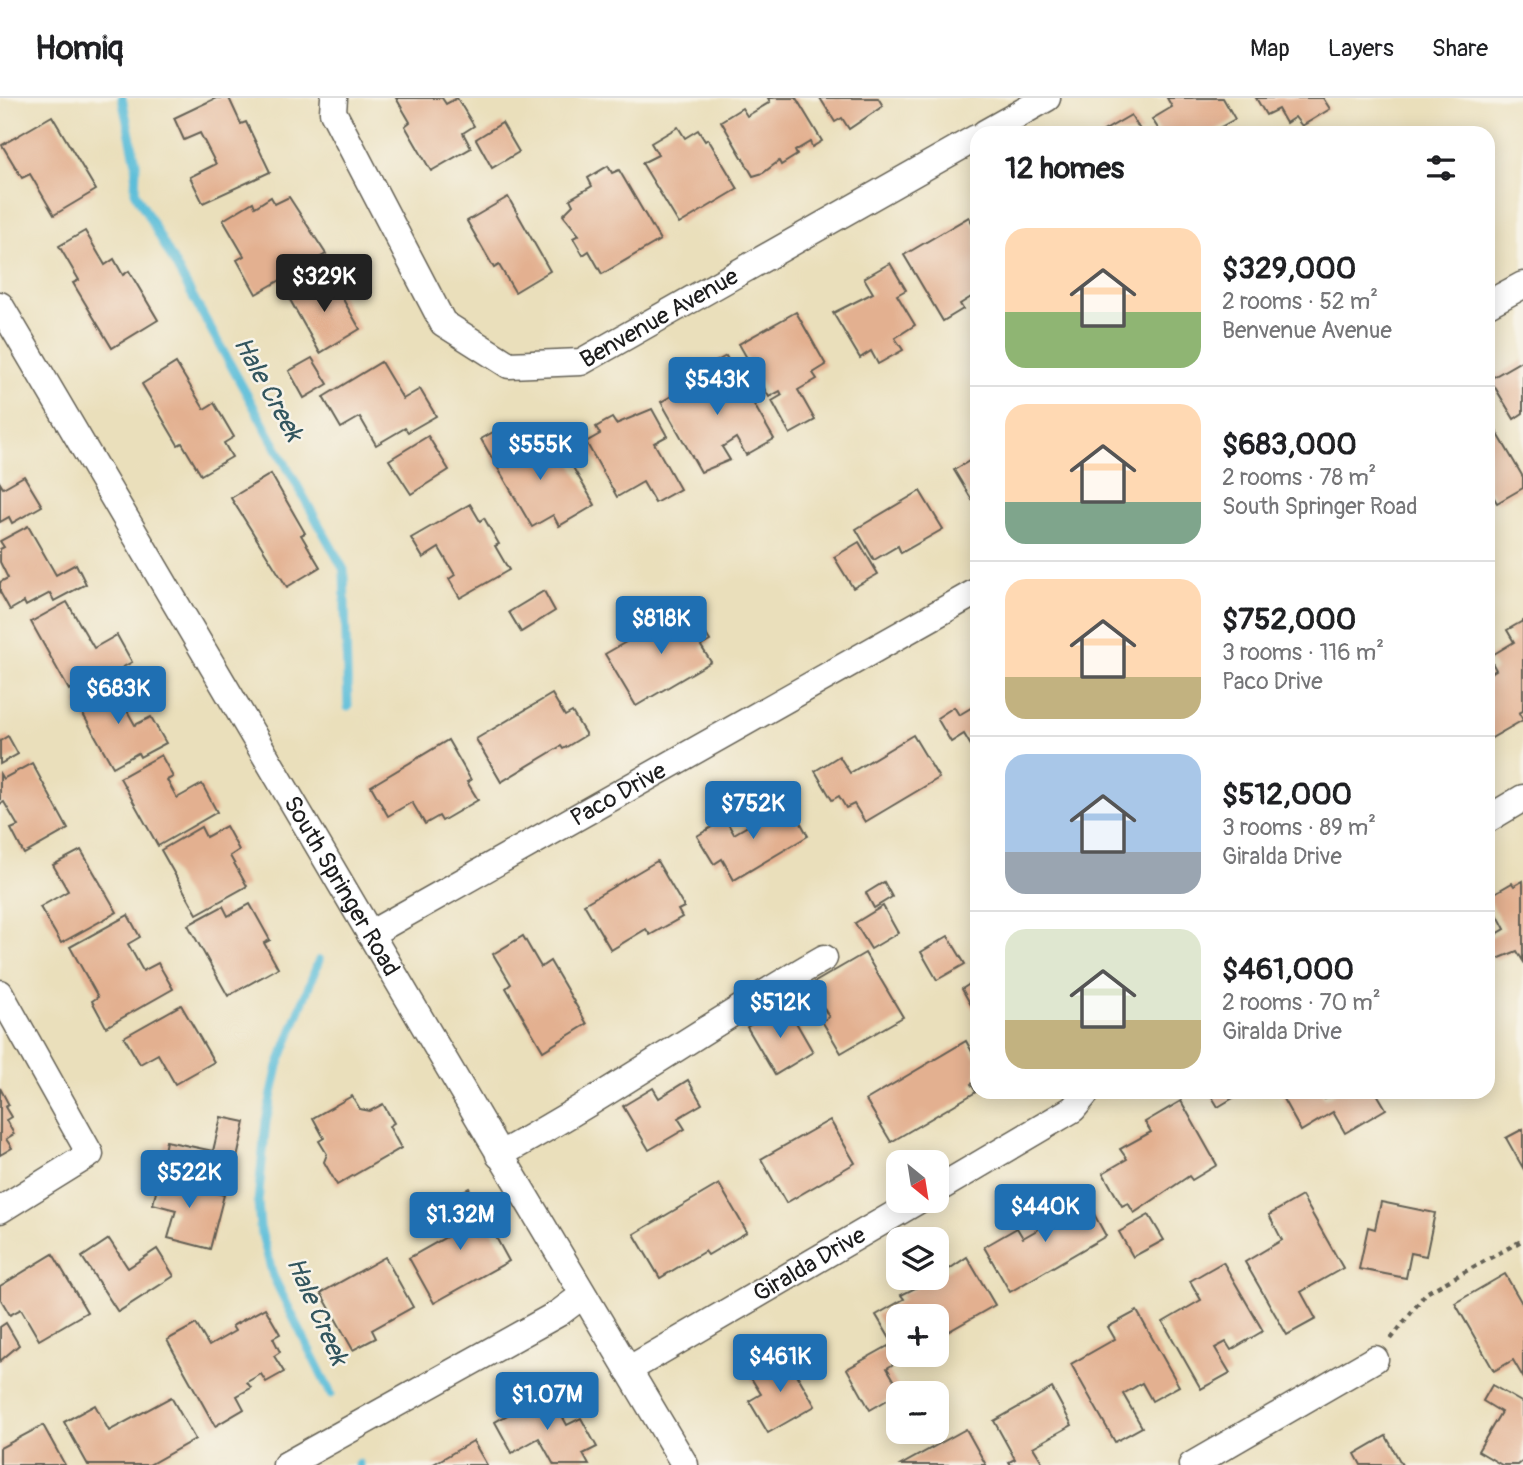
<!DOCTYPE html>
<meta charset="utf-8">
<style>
body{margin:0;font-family:Pangolin,sans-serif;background:#f2f2f2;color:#202124;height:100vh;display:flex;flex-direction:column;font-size:26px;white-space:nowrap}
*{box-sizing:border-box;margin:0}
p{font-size:23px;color:#757577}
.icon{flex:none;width:38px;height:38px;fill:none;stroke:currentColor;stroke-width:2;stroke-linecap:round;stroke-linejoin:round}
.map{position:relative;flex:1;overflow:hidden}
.panel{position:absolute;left:970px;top:28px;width:525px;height:973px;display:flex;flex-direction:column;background:#fff;border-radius:21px;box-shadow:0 4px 18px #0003}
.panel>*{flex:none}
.needle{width:46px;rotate:150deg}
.buttons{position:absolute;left:886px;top:1052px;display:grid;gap:14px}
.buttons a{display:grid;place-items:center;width:63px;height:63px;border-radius:14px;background:#fff;box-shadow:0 4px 18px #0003;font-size:35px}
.price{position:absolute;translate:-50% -60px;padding:0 16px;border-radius:7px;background:#1f6fb2;color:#fff;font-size:23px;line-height:46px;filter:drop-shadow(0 2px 4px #0008)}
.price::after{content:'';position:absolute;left:50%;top:42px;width:21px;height:16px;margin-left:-10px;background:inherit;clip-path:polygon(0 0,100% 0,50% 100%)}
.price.on{background:#222;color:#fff}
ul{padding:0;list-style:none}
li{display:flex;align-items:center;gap:21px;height:175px;padding:0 35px}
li+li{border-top:2px solid #e0e0e0}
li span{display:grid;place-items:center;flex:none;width:196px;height:140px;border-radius:21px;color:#555}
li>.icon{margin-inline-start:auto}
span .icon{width:84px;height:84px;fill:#fffc;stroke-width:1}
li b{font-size:30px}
h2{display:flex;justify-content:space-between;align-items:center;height:84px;padding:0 35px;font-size:30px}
header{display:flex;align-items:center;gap:42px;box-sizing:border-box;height:98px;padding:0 35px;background:#fff;border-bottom:2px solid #e0e0e0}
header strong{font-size:33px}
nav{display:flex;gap:38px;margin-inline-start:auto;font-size:24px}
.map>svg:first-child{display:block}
</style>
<header>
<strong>Homiq</strong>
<nav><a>Map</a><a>Layers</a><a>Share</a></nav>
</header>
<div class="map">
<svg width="1523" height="1367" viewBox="0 0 1523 1367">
<rect width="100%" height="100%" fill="#f7f3e8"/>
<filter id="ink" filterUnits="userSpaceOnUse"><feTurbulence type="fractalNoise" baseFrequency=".0143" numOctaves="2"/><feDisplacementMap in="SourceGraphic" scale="14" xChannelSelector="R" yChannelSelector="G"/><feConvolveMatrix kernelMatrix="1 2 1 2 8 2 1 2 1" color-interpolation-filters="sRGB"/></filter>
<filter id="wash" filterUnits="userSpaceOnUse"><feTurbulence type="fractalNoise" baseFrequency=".00686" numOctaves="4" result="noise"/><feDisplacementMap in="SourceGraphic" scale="28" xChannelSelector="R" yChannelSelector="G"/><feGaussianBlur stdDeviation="1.57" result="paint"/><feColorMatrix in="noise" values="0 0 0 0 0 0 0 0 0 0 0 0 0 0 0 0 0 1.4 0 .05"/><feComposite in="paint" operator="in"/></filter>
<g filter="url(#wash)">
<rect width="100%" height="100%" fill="#eadfbb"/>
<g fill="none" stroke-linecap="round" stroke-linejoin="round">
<!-- stream -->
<g stroke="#5bbed9" stroke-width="9">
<polyline points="122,0 136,65 135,94 344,472 348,609"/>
<polyline points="319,862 278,968 266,1023 258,1104 260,1129 273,1178 331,1296"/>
<polyline points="359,1366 359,1367"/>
</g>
</g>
<g id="blocks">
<!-- building -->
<g fill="#e3b090">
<polygon points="216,0 229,0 241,26 246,24 270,74 203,105 190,79 216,66 200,35 184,42 174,20"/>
<polygon points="396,0 442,0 446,6 457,0 474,28 463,35 471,50 431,73 405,28 410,24"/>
<polygon points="768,0 796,0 822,43 812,49 810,44 795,53 797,57 781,67 779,63 763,75 753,78 721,23 742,10 747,18 770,4"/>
<polygon points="820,0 878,0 883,8 849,31 842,20 835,24"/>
<polygon points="1167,0 1223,0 1235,21 1210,35 1161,35 1152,21 1172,9"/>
<polygon points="1256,0 1323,0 1330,11 1302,28 1295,19 1286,25 1278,11 1266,17"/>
<polygon points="1131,17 1142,35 1100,35"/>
<polygon points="52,18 96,92 54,117 30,76 22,80 2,47"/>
<polygon points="502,25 519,54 492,70 476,41"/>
<polygon points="678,29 685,40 698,32 705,43 708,41 738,91 679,126 642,65 658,57 651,45"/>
<polygon points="608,68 612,75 619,72 660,142 602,176 589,153 583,157 573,140 579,137 563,117 573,107 570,101 592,88 588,80"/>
<polygon points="271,99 275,106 289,99 326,156 256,196 237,162 244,158 223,122 253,104 255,109"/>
<polygon points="508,99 550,173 515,194 499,167 494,170 467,123"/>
<polygon points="969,119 976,132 976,196 960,206 963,211 943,223 904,157"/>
<polygon points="85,133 105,167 114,161 123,177 129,173 158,222 112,250 73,185 79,182 59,148"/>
<polygon points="890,165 906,192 897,197 915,227 895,240 903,252 878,266 871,253 860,260 833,215 873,195 864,180"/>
<polygon points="329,177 360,231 320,255 289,200"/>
<polygon points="796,214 826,267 813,275 817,281 798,292 815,322 790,336 772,303 782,297 780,293 769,299 739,246"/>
<polygon points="726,258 774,341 746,357 736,340 722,349 730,362 701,374 661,304 688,289 691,295 705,287 698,274"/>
<polygon points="312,260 328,286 304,300 289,273"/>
<polygon points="1523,262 1523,315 1514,321 1490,281"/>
<polygon points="381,264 403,301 420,291 436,318 408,334 405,330 376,347 360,319 341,330 323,299"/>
<polygon points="176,265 204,311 214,305 234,339 224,345 232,359 201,377 182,345 178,347 142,286"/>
<polygon points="652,311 667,338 654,345 680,391 655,405 643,384 617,399 586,344 600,336 596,329 612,320 616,326"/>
<polygon points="1488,319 1523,379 1523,390 1497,405 1490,393 1488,394"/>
<polygon points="500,330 516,358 524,353 532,365 561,349 595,407 559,428 553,417 532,429 481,341"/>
<polygon points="428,338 449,372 411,396 389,362"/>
<polygon points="976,359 976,399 972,402 954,372"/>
<polygon points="271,376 305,435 301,437 320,469 287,489 231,400"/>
<polygon points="24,378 42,408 12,425 9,419 0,424 0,385 3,390"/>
<polygon points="920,393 943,431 901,455 898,448 874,462 856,431"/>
<polygon points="470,406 480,423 484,420 499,446 495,448 509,472 460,500 449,481 455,477 439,450 423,460 411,440"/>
<polygon points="28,428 56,477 76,466 86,486 54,503 50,495 26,508 24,504 10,512 0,494 0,484 8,480 0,464 0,451 4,449 0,443"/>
<polygon points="859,444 878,476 853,490 834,459"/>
<polygon points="544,493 555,513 521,534 509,514"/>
<polygon points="67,504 94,550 117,537 132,564 98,583 95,578 69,592 31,524"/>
<polygon points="689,508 710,543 701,548 711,564 636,608 605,556"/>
<polygon points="1523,523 1523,613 1519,615 1523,622 1488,642 1488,577 1496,572 1489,559 1514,544 1507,532"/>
<polygon points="111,584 135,627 151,619 166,645 140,659 138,655 113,669 76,604"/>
<polygon points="552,596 565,618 572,614 586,637 563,651 561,648 501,684 476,641"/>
<polygon points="976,607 976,649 973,651 964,636 951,644 937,620 954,609 959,617"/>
<polygon points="913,637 939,680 865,724 854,706 846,710 839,698 832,702 815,673 839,658 850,675"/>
<polygon points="8,638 18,656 0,666 0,643"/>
<polygon points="448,642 471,682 467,684 478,702 442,723 439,718 425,726 412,704 388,718 371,688"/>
<polygon points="161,657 173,679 167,682 177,700 202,686 217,714 158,748 120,680"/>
<polygon points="32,665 68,731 24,756 11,731 18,728 4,704 0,706 0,676 3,681"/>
<polygon points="789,704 808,738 734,782 722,761 714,766 697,738 725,721 734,736"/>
<polygon points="226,728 239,752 230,758 247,788 197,816 161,752 201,729 206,739"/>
<polygon points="81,752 117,814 61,845 40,809 68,793 53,767"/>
<polygon points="657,763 684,809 678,812 682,819 650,837 646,831 611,852 584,806"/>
<polygon points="1523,783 1523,863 1517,853 1495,862 1488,849 1488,841 1505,831 1488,799 1512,785 1514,788"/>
<polygon points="884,784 892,799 874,810 866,795"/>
<polygon points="250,806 270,842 264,845 278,870 228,898 188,827 223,808 228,818"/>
<polygon points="883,808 898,835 871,851 855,825"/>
<polygon points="128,817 140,839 128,846 143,873 158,865 173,891 106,929 92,903 98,899 70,849"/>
<polygon points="523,838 541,869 550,863 587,926 543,953 506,890 511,886 493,856"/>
<polygon points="948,838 965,866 937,882 921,854"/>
<polygon points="865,855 903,919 841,955 822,923 829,919 810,887"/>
<polygon points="976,882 976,916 962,891"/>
<polygon points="181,907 214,964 175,986 158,956 140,966 124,939"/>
<polygon points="786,907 813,954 775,977 747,929"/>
<polygon points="966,943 976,961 976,983 971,986 976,994 891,1044 866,1002"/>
<polygon points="688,982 702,1006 678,1020 685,1031 649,1052 623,1008 653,990 659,1000"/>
<polygon points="0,990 9,1007 5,1009 11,1019 6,1022 14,1036 6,1041 12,1050 0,1057"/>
<polygon points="1209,994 1243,994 1218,1009"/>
<polygon points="1286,994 1321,994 1325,1001 1338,994 1376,994 1386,1011 1345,1035 1333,1014 1301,1033 1282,999"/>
<polygon points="352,998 360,1011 370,1013 383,1006 394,1025 389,1028 401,1050 337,1087 324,1064 327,1056 319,1043 324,1040 313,1020"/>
<polygon points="1181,1003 1217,1067 1192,1082 1189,1078 1134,1115 1128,1105 1122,1108 1103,1075 1127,1061 1120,1051 1151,1034 1145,1024"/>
<polygon points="221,1019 245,1024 232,1083 161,1068 166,1043 213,1053"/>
<polygon points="830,1022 855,1065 786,1105 761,1061"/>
<polygon points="1523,1031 1523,1070 1506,1040"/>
<polygon points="161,1074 192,1081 190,1088 224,1097 210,1151 168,1140 176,1112 153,1106"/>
<polygon points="719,1086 747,1134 708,1157 705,1153 660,1180 634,1136"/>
<polygon points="469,1090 509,1163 434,1205 409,1160 462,1130 447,1102"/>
<polygon points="1084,1098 1106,1138 1010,1194 984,1149 1017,1130 1023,1140 1044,1128 1041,1123"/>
<polygon points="1302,1098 1343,1170 1301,1194 1316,1221 1287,1237 1245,1164 1282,1142 1269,1117"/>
<polygon points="1381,1104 1435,1115 1426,1158 1411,1155 1406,1180 1359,1171 1368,1129 1375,1131"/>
<polygon points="1149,1117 1164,1142 1133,1159 1119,1134"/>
<polygon points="109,1141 128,1170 157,1151 174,1178 118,1214 82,1159"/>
<polygon points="53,1156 87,1214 39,1242 21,1211 10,1217 0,1200 0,1188"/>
<polygon points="385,1159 413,1209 372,1232 376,1240 353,1252 321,1195"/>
<polygon points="967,1159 995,1207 937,1240 936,1218 898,1218 898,1254 876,1217 904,1201 901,1197 936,1180"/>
<polygon points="1223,1164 1263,1233 1231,1252 1226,1244 1215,1250 1230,1275 1201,1291 1163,1224 1201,1202 1190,1183"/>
<polygon points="1505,1176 1523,1207 1523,1279 1513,1262 1494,1273 1455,1205"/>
<polygon points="265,1210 280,1236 273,1240 280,1254 274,1258 284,1274 266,1284 261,1276 247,1284 251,1290 237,1298 244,1311 215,1328 167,1242 196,1226 209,1248 235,1233 232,1228"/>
<polygon points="1137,1213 1179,1288 1152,1303 1142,1285 1123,1296 1142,1329 1115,1344 1071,1266 1115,1241 1108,1229"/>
<polygon points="6,1225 19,1247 0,1263 0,1229"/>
<polygon points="888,1248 897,1264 887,1270 901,1294 870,1312 847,1271"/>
<polygon points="784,1254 815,1308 768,1335 749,1303 761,1296 751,1280 767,1271 764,1266"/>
<polygon points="1492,1287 1523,1305 1523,1363 1518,1367 1502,1367 1478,1353 1501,1314 1483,1303"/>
<polygon points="1052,1290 1072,1327 1033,1349 1044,1367 1011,1367 1009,1364 1015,1361 994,1323"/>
<polygon points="549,1294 567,1327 581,1320 597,1349 583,1356 589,1367 554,1367 539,1340 512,1355 495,1324"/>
<polygon points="171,1299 195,1341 149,1367 88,1367 64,1324 95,1307 109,1333"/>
<polygon points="43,1327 65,1367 0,1367 0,1350"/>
<polygon points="966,1331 986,1367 901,1367"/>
<polygon points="1386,1338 1402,1367 1361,1367 1355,1356"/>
<polygon points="473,1343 487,1367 432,1367"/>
</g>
</g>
</g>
<g filter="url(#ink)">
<use href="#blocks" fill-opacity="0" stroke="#646054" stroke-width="2"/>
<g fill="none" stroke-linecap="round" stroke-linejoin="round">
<!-- minor casing -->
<g stroke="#646054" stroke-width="29">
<g id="minor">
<path id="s1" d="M334,0L333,14L443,225L509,267L581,264L976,40"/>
<polyline points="985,35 1047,0"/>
<polyline points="1488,206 1523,187"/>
<path id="s2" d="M0,207C229,594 454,982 685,1367"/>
<polyline points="1488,721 1523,700"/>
<path id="s3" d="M370,836L976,494"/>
<polyline points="0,895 90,1056 0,1112"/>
<path d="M499,1057C611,996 714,923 824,860"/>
<polyline points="936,1092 1073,1011 1087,994"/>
<path id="s4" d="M628,1272L919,1102"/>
<polyline points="286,1367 559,1215 583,1197"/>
<polyline points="1192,1367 1375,1261"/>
</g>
</g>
<!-- path -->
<polyline stroke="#646054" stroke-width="4.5" stroke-dasharray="5 5" stroke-linecap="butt" points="1391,1241 1426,1195 1523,1142"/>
<!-- minor -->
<use href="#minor" stroke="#fff" stroke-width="26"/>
</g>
</g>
<g text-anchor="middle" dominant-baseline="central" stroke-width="5" stroke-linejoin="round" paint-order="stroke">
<!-- street labels -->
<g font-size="24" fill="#1c1c1c" stroke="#f7f3e8">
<text stroke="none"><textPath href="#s1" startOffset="492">Benvenue Avenue</textPath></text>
<text stroke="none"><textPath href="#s3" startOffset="285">Paco Drive</textPath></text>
<text stroke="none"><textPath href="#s2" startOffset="674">South Springer Road</textPath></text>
<text stroke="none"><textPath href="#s4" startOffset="210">Giralda Drive</textPath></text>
</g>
<!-- water labels -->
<g font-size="26" font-style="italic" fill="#32555e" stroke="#f7f3e8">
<text transform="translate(268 291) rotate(61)">Hale Creek</text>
<text transform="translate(317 1213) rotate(66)">Hale Creek</text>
</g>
</g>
</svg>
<div class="buttons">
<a><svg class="needle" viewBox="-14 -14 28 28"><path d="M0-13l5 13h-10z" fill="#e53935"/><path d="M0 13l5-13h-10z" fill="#757577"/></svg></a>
<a><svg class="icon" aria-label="layers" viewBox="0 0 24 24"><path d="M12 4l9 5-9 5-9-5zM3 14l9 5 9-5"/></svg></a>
<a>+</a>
<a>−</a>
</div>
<b class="price on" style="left:324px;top:216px">$329K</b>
<b class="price" style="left:717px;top:319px">$543K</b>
<b class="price" style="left:540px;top:384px">$555K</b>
<b class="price" style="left:661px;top:558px">$818K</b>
<b class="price" style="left:118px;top:628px">$683K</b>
<b class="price" style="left:753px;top:743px">$752K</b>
<b class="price" style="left:780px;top:942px">$512K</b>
<b class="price" style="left:189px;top:1112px">$522K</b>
<b class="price" style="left:1045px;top:1146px">$440K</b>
<b class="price" style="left:460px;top:1154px">$1.32M</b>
<b class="price" style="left:780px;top:1296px">$461K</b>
<b class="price" style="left:547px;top:1334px">$1.07M</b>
<section class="panel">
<h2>12 homes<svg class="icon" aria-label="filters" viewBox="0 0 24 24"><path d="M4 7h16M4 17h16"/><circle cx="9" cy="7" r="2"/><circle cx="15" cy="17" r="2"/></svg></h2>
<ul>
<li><span style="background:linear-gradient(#ffd9b3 60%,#8fb573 0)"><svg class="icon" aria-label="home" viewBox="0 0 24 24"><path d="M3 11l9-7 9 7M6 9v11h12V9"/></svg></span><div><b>$329,000</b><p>2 rooms · 52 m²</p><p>Benvenue Avenue</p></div></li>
<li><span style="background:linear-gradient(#ffd9b3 70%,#7fa58c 0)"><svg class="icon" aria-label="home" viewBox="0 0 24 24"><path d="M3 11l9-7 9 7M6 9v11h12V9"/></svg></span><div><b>$683,000</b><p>2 rooms · 78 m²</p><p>South Springer Road</p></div></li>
<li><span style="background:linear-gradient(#ffd9b3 70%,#c2b280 0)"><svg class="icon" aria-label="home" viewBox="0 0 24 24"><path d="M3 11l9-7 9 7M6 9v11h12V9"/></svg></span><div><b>$752,000</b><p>3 rooms · 116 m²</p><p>Paco Drive</p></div></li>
<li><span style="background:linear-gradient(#a9c7e8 70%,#9aa5b1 0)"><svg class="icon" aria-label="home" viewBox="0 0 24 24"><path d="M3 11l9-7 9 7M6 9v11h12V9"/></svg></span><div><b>$512,000</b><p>3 rooms · 89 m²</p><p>Giralda Drive</p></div></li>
<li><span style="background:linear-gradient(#dfe7d0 65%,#c2b280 0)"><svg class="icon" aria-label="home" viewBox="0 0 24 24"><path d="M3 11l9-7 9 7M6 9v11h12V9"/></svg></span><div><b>$461,000</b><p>2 rooms · 70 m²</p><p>Giralda Drive</p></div></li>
</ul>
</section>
</div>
